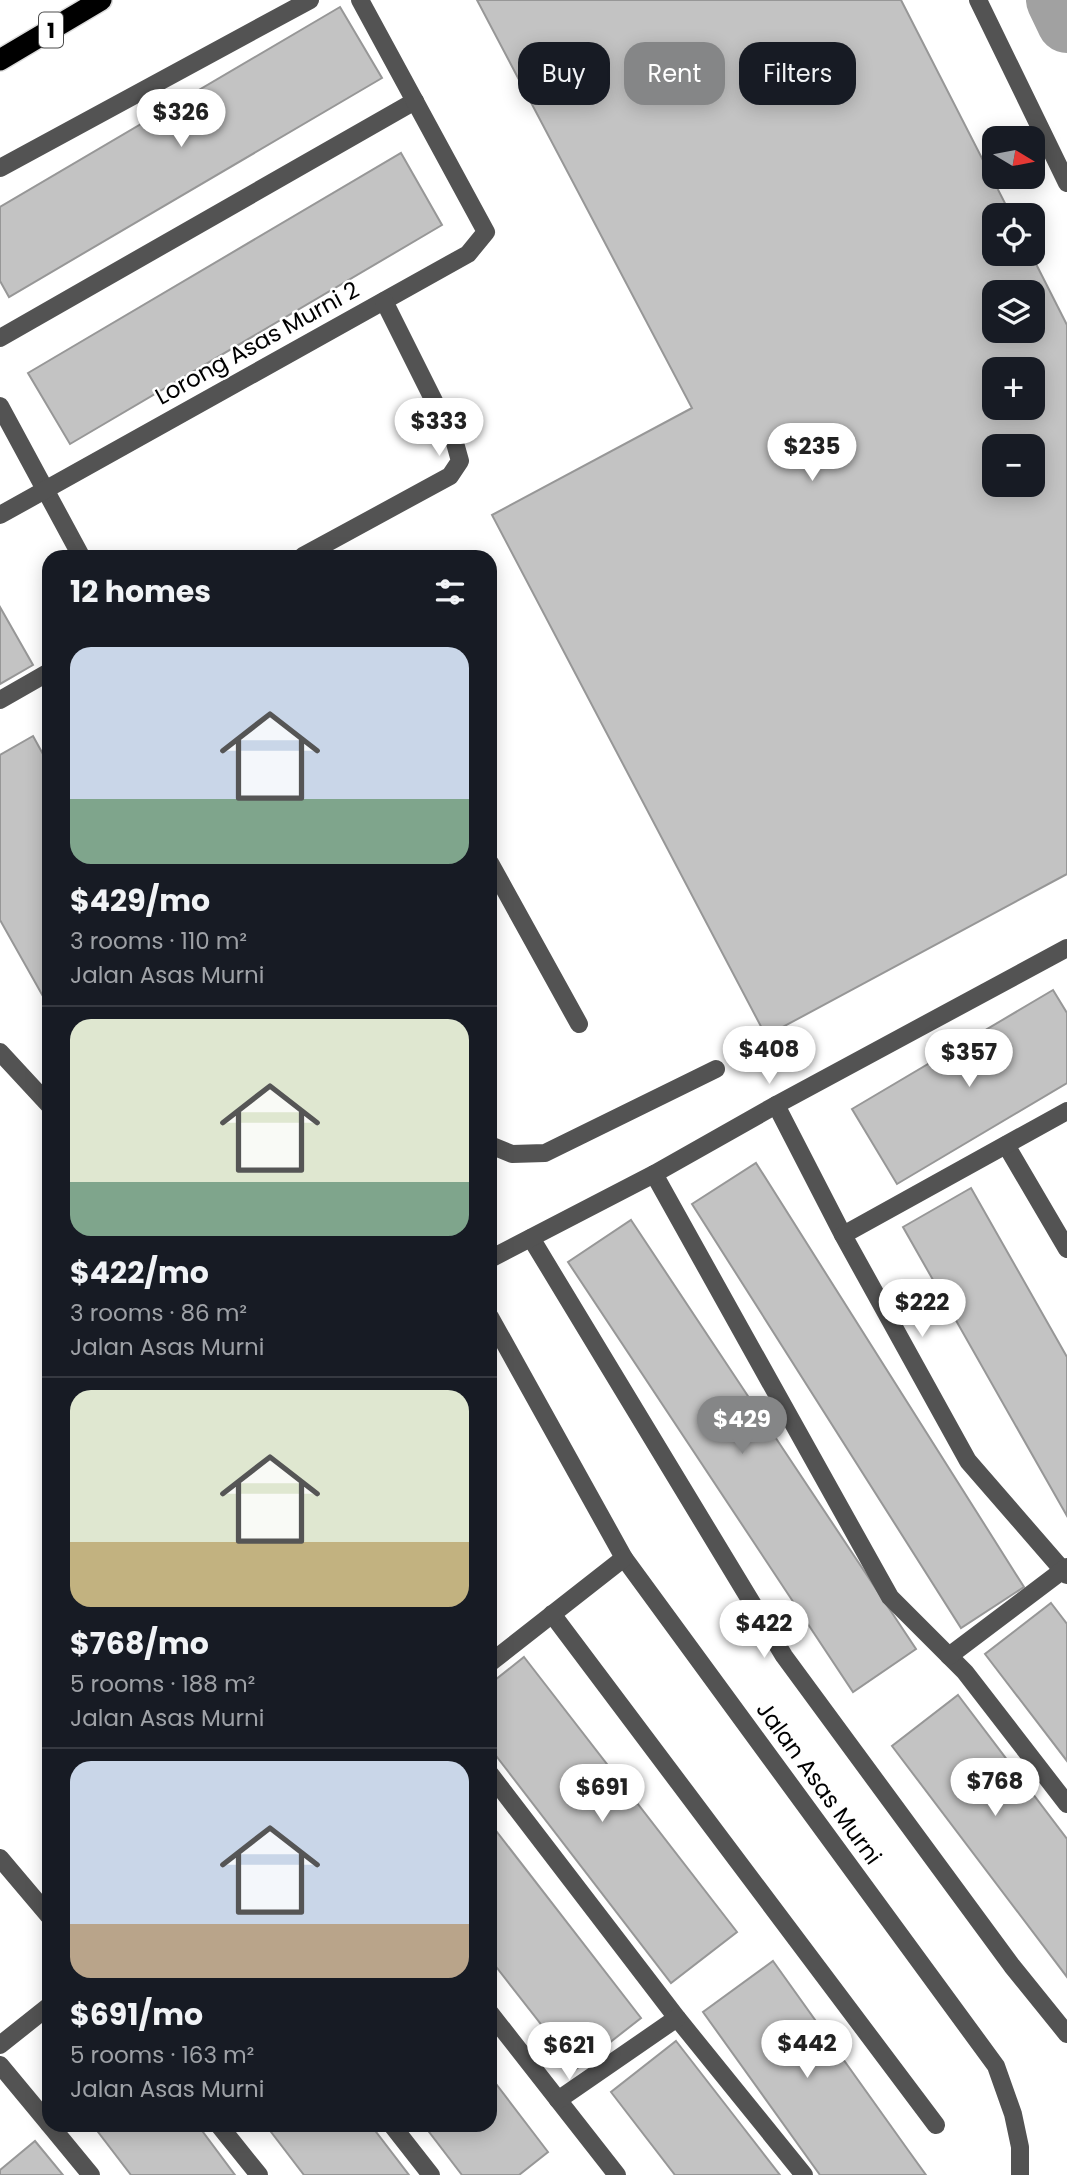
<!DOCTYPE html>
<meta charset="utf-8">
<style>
body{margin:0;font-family:Poppins,sans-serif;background:#20242c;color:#f1f3f6;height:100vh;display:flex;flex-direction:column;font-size:26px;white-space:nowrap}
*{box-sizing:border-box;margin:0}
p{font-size:23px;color:#9ea1a6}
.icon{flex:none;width:38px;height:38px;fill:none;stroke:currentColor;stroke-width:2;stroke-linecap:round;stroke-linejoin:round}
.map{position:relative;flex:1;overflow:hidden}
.sheet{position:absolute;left:42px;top:550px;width:455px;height:1582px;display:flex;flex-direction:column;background:#171b24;border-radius:21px;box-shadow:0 4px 18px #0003}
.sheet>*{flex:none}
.guide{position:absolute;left:518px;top:42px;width:443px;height:63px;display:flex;gap:14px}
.needle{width:46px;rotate:100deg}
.tools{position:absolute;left:982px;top:126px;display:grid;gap:14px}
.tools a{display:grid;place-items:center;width:63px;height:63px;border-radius:14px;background:#171b24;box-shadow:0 4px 18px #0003;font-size:35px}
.price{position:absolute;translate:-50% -60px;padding:0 16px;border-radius:24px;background:#fff;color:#222;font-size:23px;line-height:46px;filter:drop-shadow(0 2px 4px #0008)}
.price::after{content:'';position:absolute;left:50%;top:42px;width:21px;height:16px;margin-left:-10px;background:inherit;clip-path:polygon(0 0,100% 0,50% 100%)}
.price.active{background:#858687;color:#fff}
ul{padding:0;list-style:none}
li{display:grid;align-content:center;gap:14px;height:371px;padding:0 28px}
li+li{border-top:2px solid #363941}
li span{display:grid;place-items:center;height:217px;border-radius:21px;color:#555}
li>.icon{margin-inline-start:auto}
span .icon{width:126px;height:126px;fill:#fffc;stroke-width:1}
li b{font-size:30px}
h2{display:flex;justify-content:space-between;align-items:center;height:84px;padding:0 28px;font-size:30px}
.chip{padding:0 24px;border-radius:21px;background:#171b24;box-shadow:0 4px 18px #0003;font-size:24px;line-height:63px}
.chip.active{background:#858687;color:#fff}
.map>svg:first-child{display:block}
</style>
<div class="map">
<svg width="1067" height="2175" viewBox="0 0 1067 2175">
<rect width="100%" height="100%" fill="#fff"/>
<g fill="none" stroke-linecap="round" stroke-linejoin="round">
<!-- river -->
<polyline stroke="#a1a1a1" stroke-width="60" points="1056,0 1067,23"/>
</g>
<!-- building -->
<g fill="#c3c3c3" stroke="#979797" stroke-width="2" fill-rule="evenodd">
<path d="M477,0H901L1011,215H994V254H1031L1067,325V874L766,1036L492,515L692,408ZM994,292H1032V331H994ZM994,369H1032V408H994ZM994,446H1032V485H994Z"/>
<polygon points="340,7 382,78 9,297 0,281 0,207"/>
<polygon points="401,153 442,225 70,444 28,373"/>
<polygon points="0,607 33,665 0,684"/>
<polygon points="33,736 49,765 49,1007 0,920 0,755"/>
<polygon points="1053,990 1067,1013 1067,1083 897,1184 852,1109"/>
<polygon points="756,1163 1024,1587 961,1628 692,1204"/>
<polygon points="971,1188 1067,1357 1067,1516 903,1227"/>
<polygon points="631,1220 916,1649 853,1692 568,1262"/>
<polygon points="1051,1603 1067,1624 1067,1761 985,1654"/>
<polygon points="524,1657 737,1932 671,1983 490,1748 490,1684"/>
<polygon points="958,1695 1067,1839 1067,1977 892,1746"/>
<polygon points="490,1823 641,2018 576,2069 490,1959"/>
<polygon points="773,1961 908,2150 926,2175 820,2175 703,2012"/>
<polygon points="676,2041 742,2126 780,2175 675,2175 611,2092"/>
<polygon points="490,2076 548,2152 519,2175 462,2175 423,2124 490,2124"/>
<polygon points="92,2124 197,2124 235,2175 131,2175"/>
<polygon points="265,2124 370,2124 409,2175 304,2175"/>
<polygon points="35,2141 63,2175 0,2175 0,2170"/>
</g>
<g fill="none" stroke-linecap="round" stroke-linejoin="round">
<!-- highway casing -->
<g stroke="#dbdbdb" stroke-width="24">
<polyline id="highway" points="0,60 101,0"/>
</g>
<!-- minor -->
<g stroke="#535353" stroke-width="18">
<polyline points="978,0 1067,183"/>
<polyline points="0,168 310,0"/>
<polyline points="0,338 415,101"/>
<polyline points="0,406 81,556"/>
<polyline points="0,515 468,254 486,232 360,0"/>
<polyline points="303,556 450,476 460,461 455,443 384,301"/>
<polyline points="0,700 49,672"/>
<polyline points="490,863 579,1024"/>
<polyline points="0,1052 49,1105"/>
<polyline points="776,1105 843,1235 968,1461 1067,1575"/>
<polyline points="490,1145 512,1154 545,1153 716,1069"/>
<polyline points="1006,1145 1067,1249"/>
<polyline points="654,1174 890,1597 965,1672 1067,1804"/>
<polyline points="843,1235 1067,1111"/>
<polyline points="531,1238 784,1656 1012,1966 1067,2034"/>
<polyline points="490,1259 654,1174 776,1105 1067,948"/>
<polyline points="490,1317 624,1558 996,2066 1013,2114 1020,2147 1020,2175"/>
<polyline points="552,1614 936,2125"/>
<polyline points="949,1656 1067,1567"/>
<polyline points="490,1663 624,1558"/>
<polyline points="490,1774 677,2018 804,2175"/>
<polyline points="0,1858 49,1916"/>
<polyline points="490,2013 617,2175"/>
<polyline points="0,2045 49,2006"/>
<polyline points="0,2065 49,2124"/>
<polyline points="558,2100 677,2018"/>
<polyline points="49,2124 91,2175"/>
<polyline points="218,2124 259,2175"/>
<polyline points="391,2124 431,2175"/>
</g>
<!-- highway -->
<use href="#highway" stroke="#000" stroke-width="21"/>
</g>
<g text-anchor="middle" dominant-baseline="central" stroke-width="5" stroke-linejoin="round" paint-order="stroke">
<!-- shield labels -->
<rect fill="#fff" stroke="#4c4c4c" stroke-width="2" x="39" y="12.5" width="24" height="35" rx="5"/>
<g font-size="21" font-weight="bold" fill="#000">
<text x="51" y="30">1</text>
</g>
<!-- street labels -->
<g font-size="23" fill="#000" stroke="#fff">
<text transform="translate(257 343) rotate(-29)">Lorong Asas Murni 2</text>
<text transform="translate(819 1783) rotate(54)">Jalan Asas Murni</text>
</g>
</g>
</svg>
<div class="tools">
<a><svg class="needle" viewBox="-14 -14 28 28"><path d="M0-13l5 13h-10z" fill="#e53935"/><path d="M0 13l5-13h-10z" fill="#9ea1a6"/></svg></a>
<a><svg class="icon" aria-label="locate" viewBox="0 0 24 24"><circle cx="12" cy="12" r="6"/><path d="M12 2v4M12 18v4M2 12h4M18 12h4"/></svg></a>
<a><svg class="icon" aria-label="layers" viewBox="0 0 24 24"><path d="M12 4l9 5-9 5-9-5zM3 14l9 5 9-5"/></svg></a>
<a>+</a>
<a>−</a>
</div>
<b class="price" style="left:181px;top:149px">$326</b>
<b class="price" style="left:439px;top:458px">$333</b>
<b class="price" style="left:812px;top:483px">$235</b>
<b class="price" style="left:769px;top:1086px">$408</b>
<b class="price" style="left:969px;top:1089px">$357</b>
<b class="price" style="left:922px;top:1339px">$222</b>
<b class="price active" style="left:742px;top:1456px">$429</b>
<b class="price" style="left:764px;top:1660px">$422</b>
<b class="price" style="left:995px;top:1818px">$768</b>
<b class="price" style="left:602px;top:1824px">$691</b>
<b class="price" style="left:807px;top:2080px">$442</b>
<b class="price" style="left:569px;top:2082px">$621</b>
<div class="guide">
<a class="chip">Buy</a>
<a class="chip active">Rent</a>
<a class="chip">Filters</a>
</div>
<section class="sheet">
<h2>12 homes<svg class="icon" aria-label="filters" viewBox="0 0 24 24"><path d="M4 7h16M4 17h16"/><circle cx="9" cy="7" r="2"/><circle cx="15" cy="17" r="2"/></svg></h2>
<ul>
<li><span style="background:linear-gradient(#c9d6e8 70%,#7fa58c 0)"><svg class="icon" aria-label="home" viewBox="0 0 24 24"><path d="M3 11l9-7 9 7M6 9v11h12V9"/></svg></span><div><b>$429/mo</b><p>3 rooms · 110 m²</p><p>Jalan Asas Murni</p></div></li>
<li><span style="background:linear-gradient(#dfe7d0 75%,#7fa58c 0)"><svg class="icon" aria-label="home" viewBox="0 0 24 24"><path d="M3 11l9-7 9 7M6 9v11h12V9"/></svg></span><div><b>$422/mo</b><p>3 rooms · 86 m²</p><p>Jalan Asas Murni</p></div></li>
<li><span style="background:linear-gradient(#dfe7d0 70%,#c2b280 0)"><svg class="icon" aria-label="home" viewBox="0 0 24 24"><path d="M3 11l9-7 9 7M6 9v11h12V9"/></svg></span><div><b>$768/mo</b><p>5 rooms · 188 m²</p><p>Jalan Asas Murni</p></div></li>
<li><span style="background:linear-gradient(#c9d6e8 75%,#b9a48a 0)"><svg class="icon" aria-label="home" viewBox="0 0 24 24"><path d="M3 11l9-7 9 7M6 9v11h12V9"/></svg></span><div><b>$691/mo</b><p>5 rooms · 163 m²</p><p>Jalan Asas Murni</p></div></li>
</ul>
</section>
</div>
